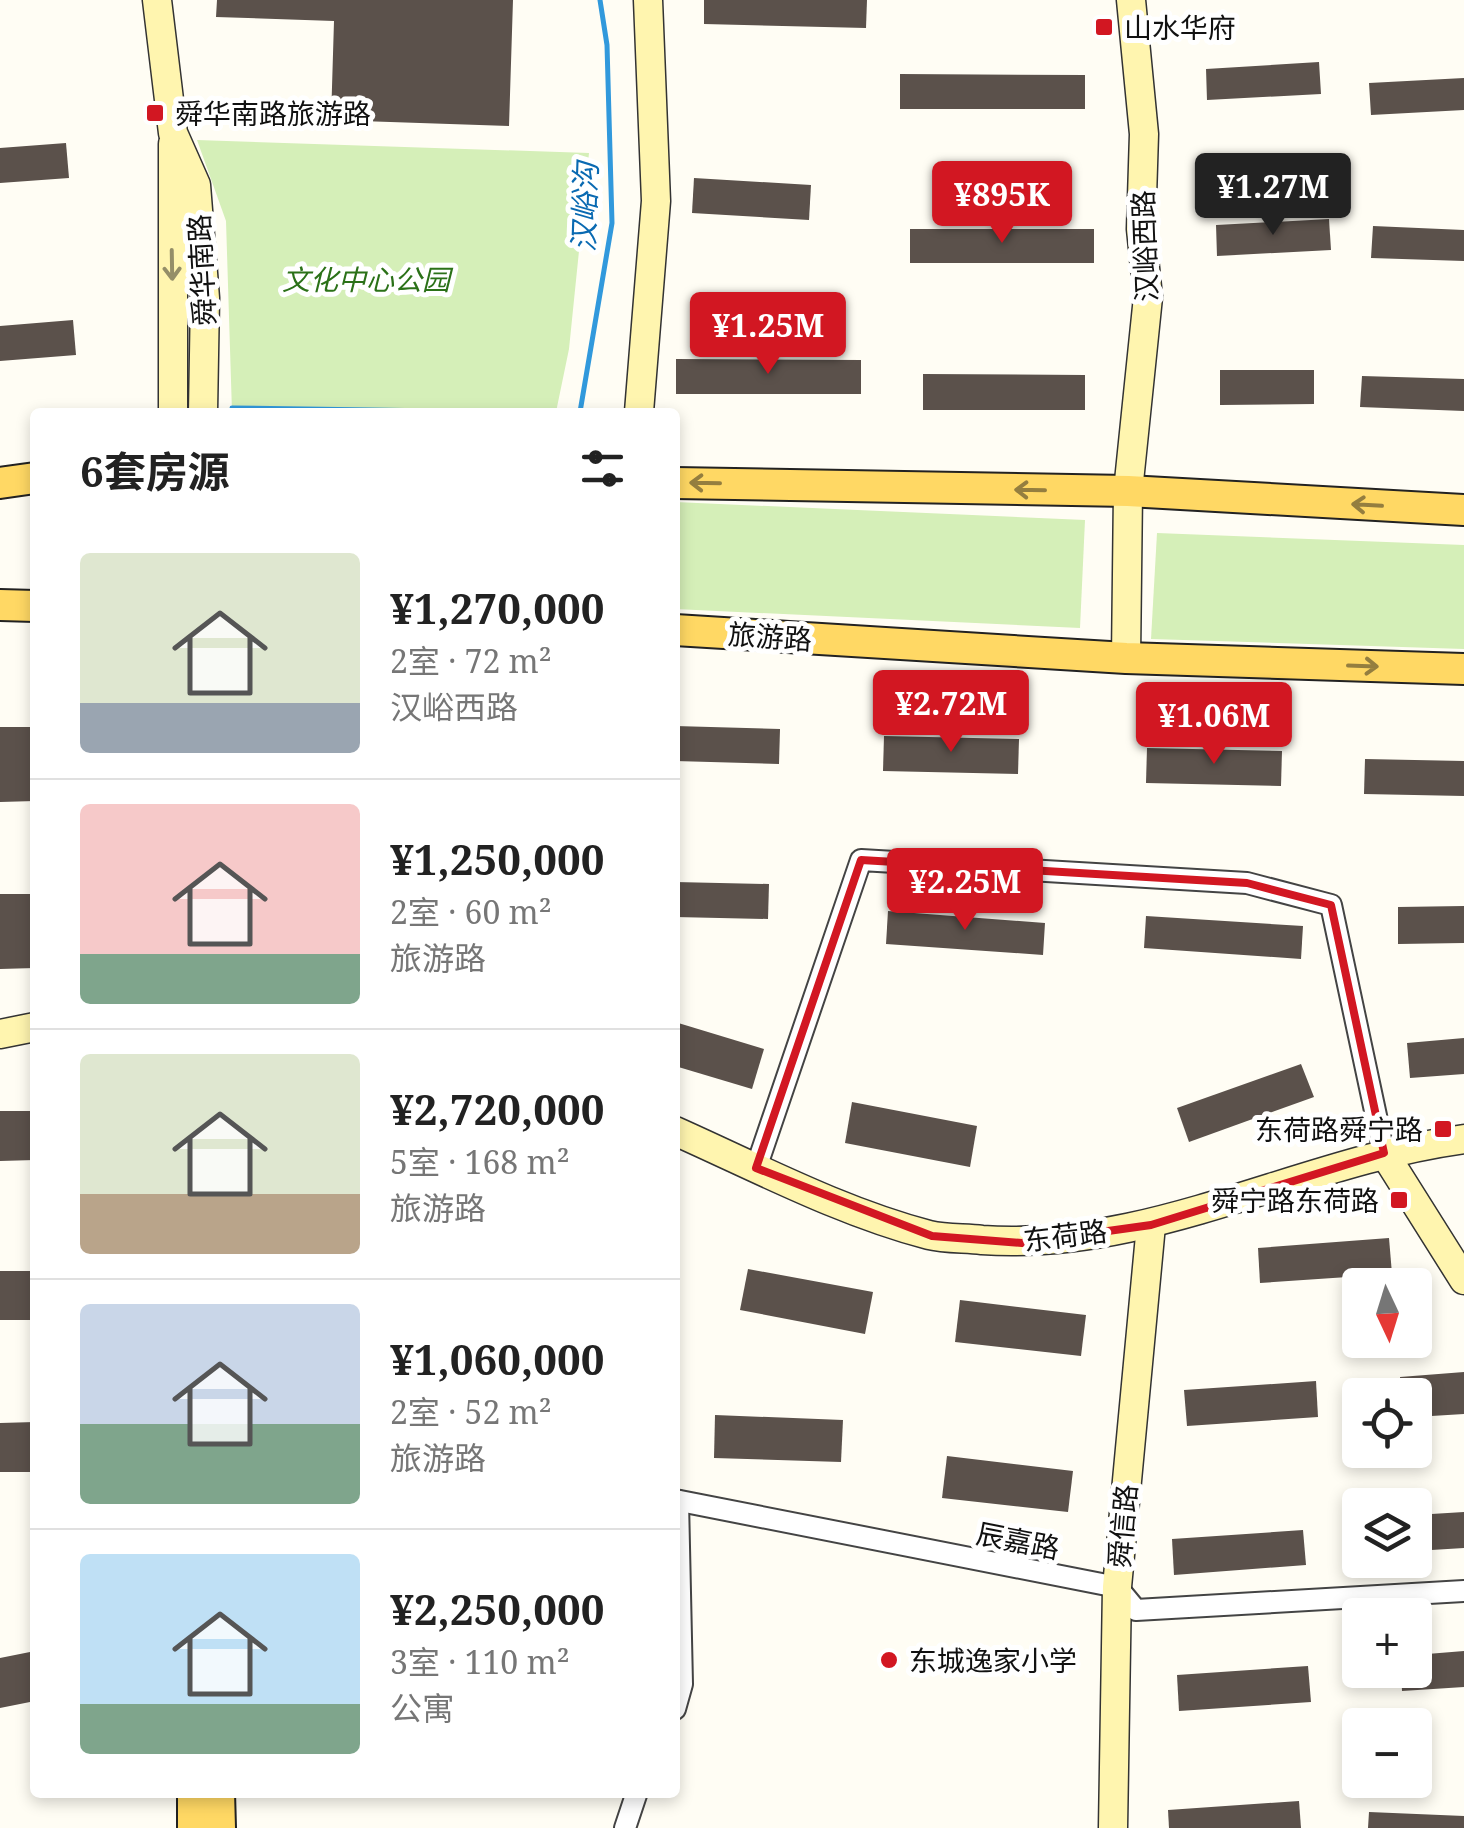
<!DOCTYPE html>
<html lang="zh">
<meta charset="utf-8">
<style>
body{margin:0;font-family:"Noto Serif","Noto Sans SC",serif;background:#f6f6f6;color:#222;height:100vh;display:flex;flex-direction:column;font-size:38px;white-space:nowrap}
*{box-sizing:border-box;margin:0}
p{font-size:32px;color:#767676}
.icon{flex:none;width:55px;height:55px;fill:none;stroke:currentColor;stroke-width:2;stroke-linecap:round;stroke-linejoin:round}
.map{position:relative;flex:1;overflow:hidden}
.sheet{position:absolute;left:30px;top:408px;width:650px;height:1390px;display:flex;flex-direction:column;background:#fff;border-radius:10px;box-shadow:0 5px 15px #0003}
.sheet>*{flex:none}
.needle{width:65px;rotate:176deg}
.controls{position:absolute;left:1342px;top:1268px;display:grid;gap:20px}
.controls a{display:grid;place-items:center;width:90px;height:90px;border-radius:10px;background:#fff;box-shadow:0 5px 15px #0003;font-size:50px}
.price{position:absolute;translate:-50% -85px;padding:0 22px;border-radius:10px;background:#d21722;color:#fff;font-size:32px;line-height:65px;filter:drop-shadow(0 2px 5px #0008)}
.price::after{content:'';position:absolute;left:50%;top:60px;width:30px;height:22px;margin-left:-15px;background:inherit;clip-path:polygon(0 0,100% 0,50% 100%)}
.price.active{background:#222;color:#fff}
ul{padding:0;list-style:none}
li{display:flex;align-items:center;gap:30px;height:250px;padding:0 50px}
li+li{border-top:2px solid #e0e0e0}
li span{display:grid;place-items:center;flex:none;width:280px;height:200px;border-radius:10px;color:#555}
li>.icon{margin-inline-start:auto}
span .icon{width:120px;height:120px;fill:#fffc;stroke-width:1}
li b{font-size:42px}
h2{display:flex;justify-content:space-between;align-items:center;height:120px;padding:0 50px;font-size:42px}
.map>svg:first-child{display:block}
</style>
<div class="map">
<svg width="1464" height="1828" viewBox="0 0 1464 1828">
<rect width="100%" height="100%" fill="#fffdf4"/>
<!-- green -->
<g fill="#d5efb8">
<polygon points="197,140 589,153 569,349 556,412 232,412 226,221"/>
<polygon points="675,502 1085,520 1080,628 675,609"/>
<polygon points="1157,533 1464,545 1464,649 1151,639"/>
</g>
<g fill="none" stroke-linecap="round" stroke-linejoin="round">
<!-- stream -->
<g stroke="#3199dc" stroke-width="5">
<polyline points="232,408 505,412"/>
<polyline points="580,412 612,223 607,45 600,0"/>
</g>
</g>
<!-- building -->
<g fill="#5b514b">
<polygon points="217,0 513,0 509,126 331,120 334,21 216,17"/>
<polygon points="704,0 867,0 866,28 704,24"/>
<polygon points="1319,62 1321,94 1207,100 1206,69"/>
<polygon points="900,74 1085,75 1085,109 900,109"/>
<polygon points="1464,78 1464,110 1371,115 1369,83"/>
<polygon points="66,143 69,178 0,183 0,148"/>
<polygon points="694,178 811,185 809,220 692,213"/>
<polygon points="1329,219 1331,250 1217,256 1216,225"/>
<polygon points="1373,226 1464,230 1464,261 1371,258"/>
<rect x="910" y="229" width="184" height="34"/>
<polygon points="73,320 76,355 0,361 0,326"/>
<polygon points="676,359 861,360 861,394 676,394"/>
<polygon points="1220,370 1314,370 1314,404 1220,405"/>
<polygon points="923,374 1085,375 1085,410 923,410"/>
<polygon points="1362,376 1464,379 1464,411 1360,407"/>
<polygon points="675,726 780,729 779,764 675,761"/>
<polygon points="0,727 35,727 35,801 0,802"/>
<polygon points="884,736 1019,739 1018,774 883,771"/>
<polygon points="1147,748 1282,751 1281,786 1146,783"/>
<polygon points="1365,759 1464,761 1464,796 1364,794"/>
<polygon points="675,882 769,884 768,919 675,917"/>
<polygon points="0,894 35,894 35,968 0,969"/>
<polygon points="1464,906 1464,943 1398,944 1398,907"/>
<polygon points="888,911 1045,923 1043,955 886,944"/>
<polygon points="1146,916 1303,926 1301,959 1144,948"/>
<polygon points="675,1022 764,1049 752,1089 675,1066"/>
<polygon points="1464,1038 1464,1074 1410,1078 1407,1043"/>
<polygon points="1301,1064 1314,1097 1189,1142 1177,1108"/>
<polygon points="852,1102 977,1126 970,1167 845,1143"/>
<polygon points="0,1111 35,1111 35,1160 0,1161"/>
<polygon points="1389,1238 1392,1274 1260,1283 1258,1248"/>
<polygon points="748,1269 873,1292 865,1334 740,1310"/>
<rect x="0" y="1271" width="35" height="49"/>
<polygon points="960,1300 1086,1315 1081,1356 955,1342"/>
<polygon points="1464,1372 1464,1414 1415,1417 1415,1395 1401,1395 1400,1377"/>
<polygon points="1316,1381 1318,1417 1187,1426 1184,1390"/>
<polygon points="715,1415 843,1420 841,1462 714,1458"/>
<polygon points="35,1422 35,1472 0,1472 0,1423"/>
<polygon points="947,1456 1073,1471 1068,1512 942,1498"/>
<polygon points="1464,1512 1464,1548 1415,1551 1415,1515"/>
<polygon points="1303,1530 1306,1565 1174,1575 1172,1539"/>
<polygon points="35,1651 35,1701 0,1708 0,1658"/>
<polygon points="1464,1651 1464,1687 1402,1691 1401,1670 1415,1670 1415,1655"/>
<polygon points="1308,1666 1311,1702 1179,1711 1177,1675"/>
<polygon points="1299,1801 1301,1828 1169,1828 1168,1810"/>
<polygon points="1369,1812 1464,1816 1464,1828 1368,1828"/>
</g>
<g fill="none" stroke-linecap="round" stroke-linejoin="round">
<!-- street casing -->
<g stroke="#444" stroke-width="24">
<g id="street">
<polyline points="756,1168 861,860 1247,883 1331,905 1384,1153"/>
<polyline points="675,1500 1117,1587 1136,1610 1464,1591"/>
<polyline points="675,1709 682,1684 678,1501"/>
<polyline points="625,1828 637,1792"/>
</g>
</g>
<!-- secondary casing -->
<g stroke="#333" stroke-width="31">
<g id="secondary">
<polyline points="157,0 173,133 196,185 205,298 203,412"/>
<polyline points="173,144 173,412"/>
<polyline points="639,412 656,201 648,0"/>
<polyline points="1126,658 1128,491 1148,297 1141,229 1144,134 1131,0"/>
<polyline points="0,1034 35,1027"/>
<path d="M675,1131C758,1168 841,1212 929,1235C945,1239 965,1238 982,1240C1149,1252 1301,1161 1464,1139"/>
<polyline points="1384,1153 1464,1280"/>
<polyline points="1113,1828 1117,1587 1151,1225"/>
</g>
</g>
<!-- primary casing -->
<g stroke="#222" stroke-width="34">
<g id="primary">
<polyline points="0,483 35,478"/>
<polyline points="675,483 1128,491 1464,510"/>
<polyline points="0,605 35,606"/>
<polyline points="675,630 1126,658 1464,669"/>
<polyline points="193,1792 193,1828"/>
<polyline points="219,1792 220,1828"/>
</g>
</g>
<!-- street -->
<use href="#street" stroke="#fff" stroke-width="20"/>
<!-- secondary -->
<use href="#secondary" stroke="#fff5af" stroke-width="28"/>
<!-- primary -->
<use href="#primary" stroke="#ffd864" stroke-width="30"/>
</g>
<!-- one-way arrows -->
<defs><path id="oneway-shaft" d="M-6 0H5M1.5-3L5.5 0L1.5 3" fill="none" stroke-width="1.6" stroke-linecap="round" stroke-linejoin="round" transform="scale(2.5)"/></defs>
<use stroke="#948e68" href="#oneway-shaft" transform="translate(172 265) rotate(89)"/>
<g stroke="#947e3f">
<use href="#oneway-shaft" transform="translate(705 483) rotate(-179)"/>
<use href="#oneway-shaft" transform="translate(1030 490) rotate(-179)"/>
<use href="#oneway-shaft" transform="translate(1367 505) rotate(-177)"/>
<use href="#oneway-shaft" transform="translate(1363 666) rotate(2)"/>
</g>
<!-- marked area -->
<path fill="none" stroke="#d21722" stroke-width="8" stroke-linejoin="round" d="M861,860L1247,883L1331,905L1384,1153L1151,1225L1022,1243L932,1236L756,1168Z"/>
<!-- markers -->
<g fill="#d21722" stroke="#fff" stroke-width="4">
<rect x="1094" y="17" width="20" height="20" rx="5"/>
<rect x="145" y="103" width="20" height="20" rx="5"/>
<rect x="1433" y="1119" width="20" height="20" rx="5"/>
<rect x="1389" y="1190" width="20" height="20" rx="5"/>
<circle cx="889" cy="1660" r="10"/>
</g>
<g text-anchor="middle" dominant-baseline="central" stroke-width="10" stroke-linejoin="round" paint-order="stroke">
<!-- poi labels -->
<g font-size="28" fill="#111" stroke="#fff" text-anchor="start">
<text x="1124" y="27">山水华府</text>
<text x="175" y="113">舜华南路旅游路</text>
<text x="1423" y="1129" text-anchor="end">东荷路舜宁路</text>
<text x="1379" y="1200" text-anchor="end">舜宁路东荷路</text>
<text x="909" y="1660">东城逸家小学</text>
</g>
<!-- street labels -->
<g font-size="28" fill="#111" stroke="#fff">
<text transform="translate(1144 246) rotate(-92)">汉峪西路</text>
<text transform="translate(201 270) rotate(-93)">舜华南路</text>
<text transform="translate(770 636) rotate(4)">旅游路</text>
<text transform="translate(1065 1235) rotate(-7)">东荷路</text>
<text transform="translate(1122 1526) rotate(-85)">舜信路</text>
<text transform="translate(1018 1540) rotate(11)">辰嘉路</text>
</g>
<!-- park labels -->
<g font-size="28" font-style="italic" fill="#2b7118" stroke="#fff">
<text x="366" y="279">文化中心公园</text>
</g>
<!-- water labels -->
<g font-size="30" font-style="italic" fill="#0a6ab2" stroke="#fff">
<text transform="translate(584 207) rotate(-88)">汉峪沟</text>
</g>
</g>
</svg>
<div class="controls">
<a><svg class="needle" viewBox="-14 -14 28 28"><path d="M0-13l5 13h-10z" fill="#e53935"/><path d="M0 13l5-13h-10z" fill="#767676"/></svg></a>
<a><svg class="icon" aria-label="locate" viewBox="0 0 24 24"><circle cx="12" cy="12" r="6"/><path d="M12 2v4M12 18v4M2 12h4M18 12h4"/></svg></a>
<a><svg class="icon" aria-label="layers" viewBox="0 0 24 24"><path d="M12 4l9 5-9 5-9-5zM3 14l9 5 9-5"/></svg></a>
<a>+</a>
<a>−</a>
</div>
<b class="price active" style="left:1273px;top:238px">¥1.27M</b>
<b class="price" style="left:1002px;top:246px">¥895K</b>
<b class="price" style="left:768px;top:377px">¥1.25M</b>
<b class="price" style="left:951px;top:755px">¥2.72M</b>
<b class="price" style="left:1214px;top:767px">¥1.06M</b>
<b class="price" style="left:965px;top:933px">¥2.25M</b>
<section class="sheet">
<h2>6套房源<svg class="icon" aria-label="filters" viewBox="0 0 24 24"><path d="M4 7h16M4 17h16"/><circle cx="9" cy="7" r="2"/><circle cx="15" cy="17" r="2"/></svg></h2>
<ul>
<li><span style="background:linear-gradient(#dfe7d0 75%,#9aa5b1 0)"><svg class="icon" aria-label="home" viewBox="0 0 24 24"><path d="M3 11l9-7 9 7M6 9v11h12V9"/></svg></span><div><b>¥1,270,000</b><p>2室 · 72 m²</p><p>汉峪西路</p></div></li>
<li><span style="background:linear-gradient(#f6c9c9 75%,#7fa58c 0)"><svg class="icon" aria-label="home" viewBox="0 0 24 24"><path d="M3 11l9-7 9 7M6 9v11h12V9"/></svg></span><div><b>¥1,250,000</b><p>2室 · 60 m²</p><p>旅游路</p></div></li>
<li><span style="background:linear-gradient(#dfe7d0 70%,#b9a48a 0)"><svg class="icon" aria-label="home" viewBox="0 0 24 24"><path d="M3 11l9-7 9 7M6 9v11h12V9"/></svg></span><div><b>¥2,720,000</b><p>5室 · 168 m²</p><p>旅游路</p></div></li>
<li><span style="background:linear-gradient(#c9d6e8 60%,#7fa58c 0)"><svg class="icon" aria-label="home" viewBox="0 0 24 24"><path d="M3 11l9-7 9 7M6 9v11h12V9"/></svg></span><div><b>¥1,060,000</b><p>2室 · 52 m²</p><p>旅游路</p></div></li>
<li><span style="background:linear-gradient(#bfe0f5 75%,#7fa58c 0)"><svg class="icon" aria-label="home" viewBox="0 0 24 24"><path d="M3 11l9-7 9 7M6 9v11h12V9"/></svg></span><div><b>¥2,250,000</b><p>3室 · 110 m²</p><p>公寓</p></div></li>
</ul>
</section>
</div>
